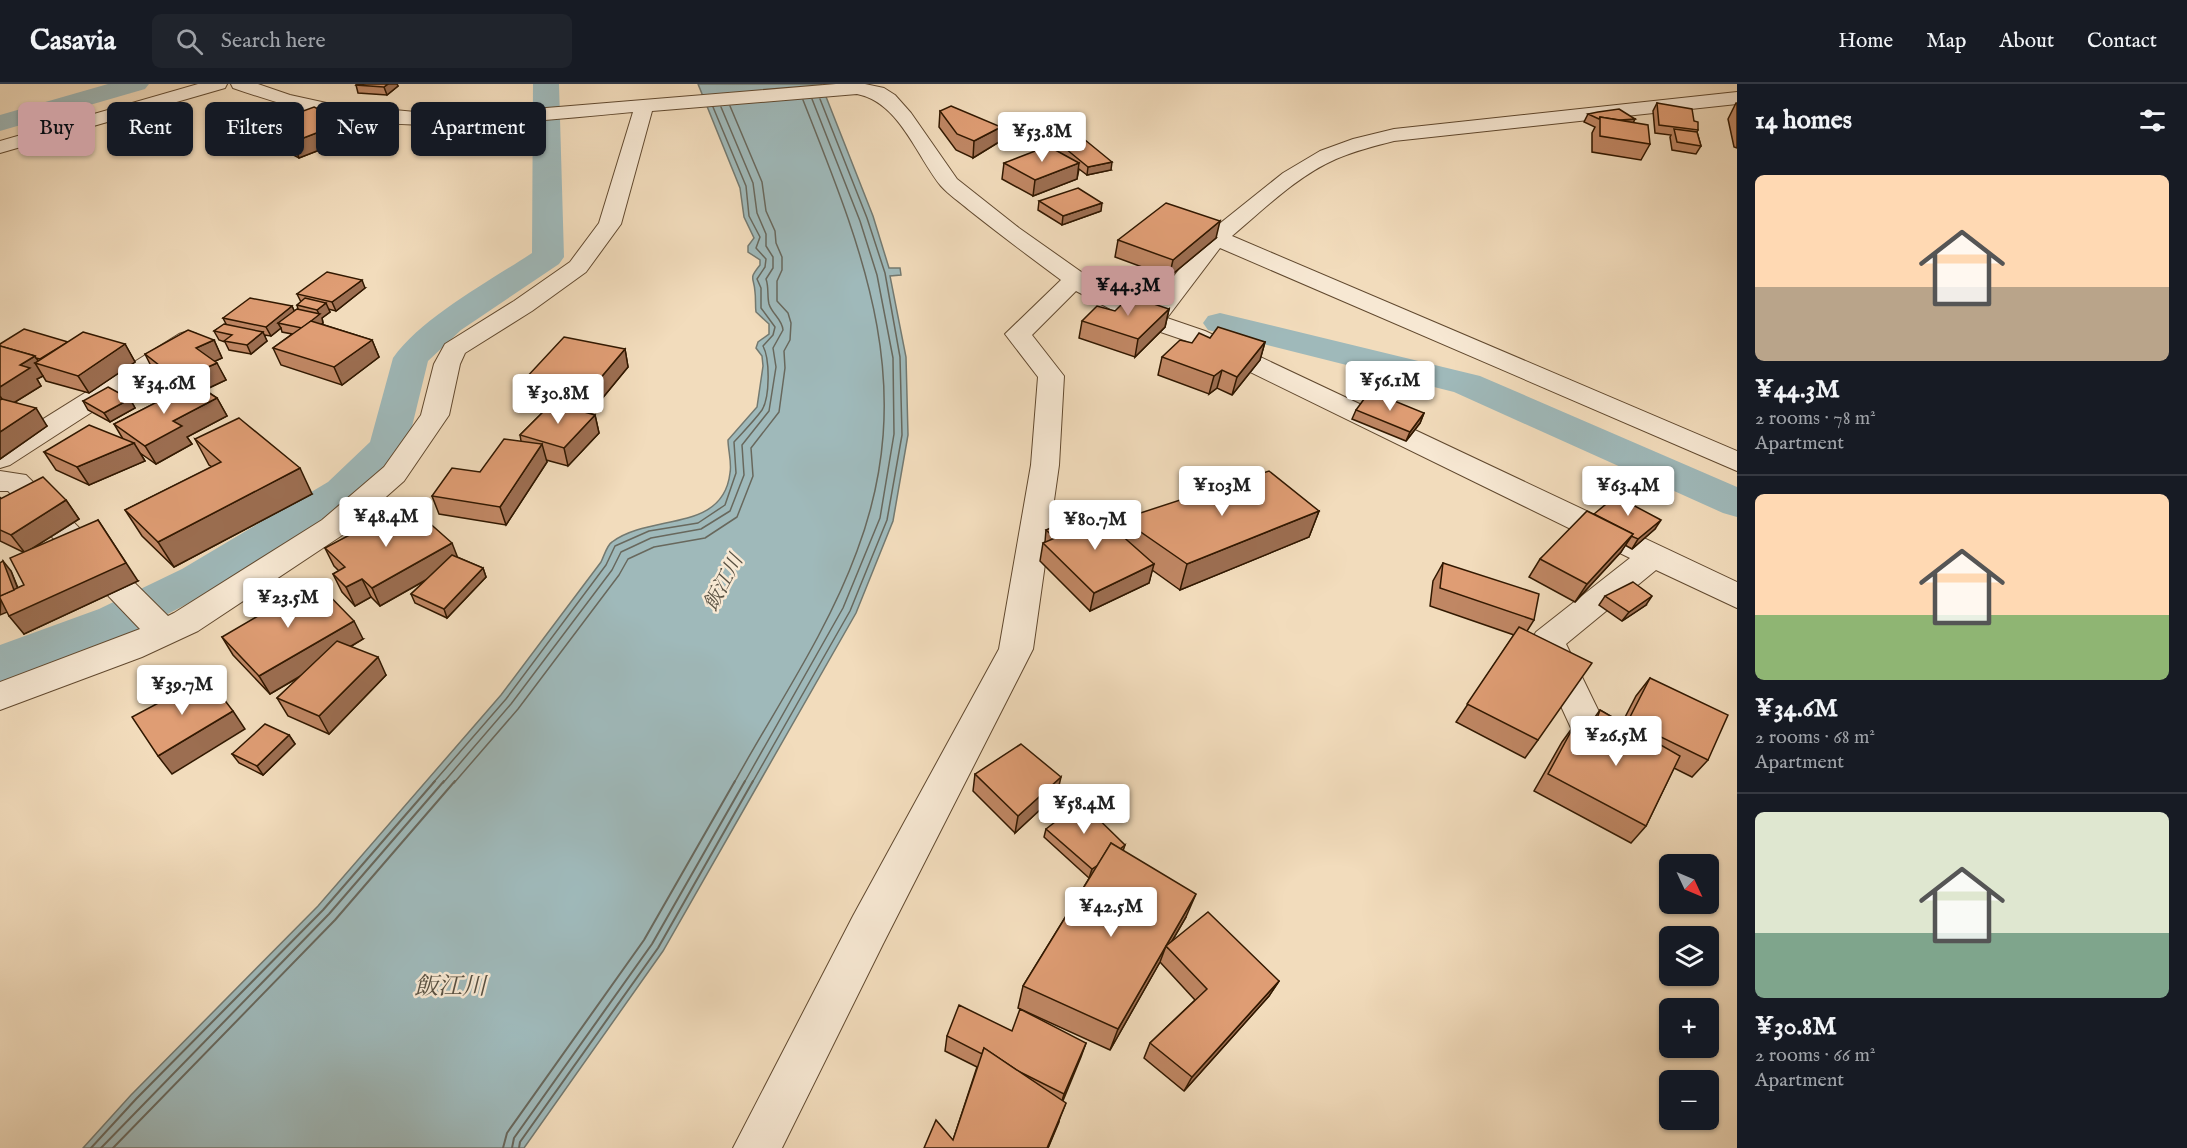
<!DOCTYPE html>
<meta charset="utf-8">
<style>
body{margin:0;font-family:"IM FELL English","Noto Serif JP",serif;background:#20242c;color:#f1f3f6;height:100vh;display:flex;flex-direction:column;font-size:22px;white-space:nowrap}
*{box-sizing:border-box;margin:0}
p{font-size:20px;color:#9ea1a6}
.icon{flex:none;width:33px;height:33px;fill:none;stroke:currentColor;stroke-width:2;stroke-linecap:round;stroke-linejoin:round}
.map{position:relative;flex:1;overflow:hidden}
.panel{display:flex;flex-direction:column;background:#171b24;width:450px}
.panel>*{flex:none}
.guide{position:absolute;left:18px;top:18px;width:570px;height:54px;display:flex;gap:12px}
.needle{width:39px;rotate:134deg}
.controls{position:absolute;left:1659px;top:770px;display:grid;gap:12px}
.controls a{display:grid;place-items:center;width:60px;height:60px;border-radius:9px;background:#171b24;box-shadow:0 2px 4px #0004;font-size:30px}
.price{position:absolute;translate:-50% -51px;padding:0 14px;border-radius:6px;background:#fff;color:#222;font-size:20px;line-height:39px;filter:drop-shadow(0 2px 3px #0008)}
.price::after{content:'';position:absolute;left:50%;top:36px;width:18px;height:14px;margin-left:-9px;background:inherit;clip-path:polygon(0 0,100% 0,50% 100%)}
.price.on{background:#c59692;color:#111}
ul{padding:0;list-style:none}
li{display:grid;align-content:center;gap:12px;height:318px;padding:0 18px}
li+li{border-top:2px solid #363941}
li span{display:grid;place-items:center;height:186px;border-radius:9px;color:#555}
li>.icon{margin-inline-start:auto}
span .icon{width:108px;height:108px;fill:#fffc;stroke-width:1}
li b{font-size:26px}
h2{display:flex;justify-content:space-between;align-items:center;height:72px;padding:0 18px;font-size:26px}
.tag{padding:0 21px;border-radius:9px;background:#171b24;box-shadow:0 2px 4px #0004;font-size:21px;line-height:54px}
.tag.on{background:#c59692;color:#111}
header{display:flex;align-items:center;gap:36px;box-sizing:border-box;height:84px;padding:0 30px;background:#171b24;border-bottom:2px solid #363941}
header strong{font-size:28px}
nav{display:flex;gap:33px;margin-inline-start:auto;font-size:21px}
.search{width:420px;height:54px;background:#20242c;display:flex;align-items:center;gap:15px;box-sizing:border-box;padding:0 21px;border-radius:9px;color:#9ea1a6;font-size:22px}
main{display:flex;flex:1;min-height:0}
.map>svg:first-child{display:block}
</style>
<header>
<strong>Casavia</strong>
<div class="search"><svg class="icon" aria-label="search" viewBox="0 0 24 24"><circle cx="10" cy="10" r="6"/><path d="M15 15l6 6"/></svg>Search here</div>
<nav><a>Home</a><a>Map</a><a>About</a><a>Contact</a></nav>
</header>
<main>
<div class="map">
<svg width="1737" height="1064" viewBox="0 0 1737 1064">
<rect width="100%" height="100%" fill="#f2dcbc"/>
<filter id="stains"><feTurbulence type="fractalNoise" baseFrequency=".00333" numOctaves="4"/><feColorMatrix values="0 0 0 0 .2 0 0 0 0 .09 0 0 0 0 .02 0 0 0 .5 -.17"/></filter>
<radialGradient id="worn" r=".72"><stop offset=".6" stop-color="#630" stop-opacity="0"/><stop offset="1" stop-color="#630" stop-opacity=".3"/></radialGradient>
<!-- water -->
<path fill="#9fb9ba" stroke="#737970" stroke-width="1.5" d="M698,0H821L873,132L889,184H900L901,191L890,192L906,273L908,351L893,437L856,529L663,867L524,1064H83L131,1011L318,822L501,611L601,478C604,472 607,461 612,458C651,429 723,449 730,389C732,379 728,366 728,356L757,323L763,282L762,272L756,264L758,258L769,250V240L756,228C755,221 756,215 755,208C754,192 748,196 760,181V176L748,168V162L754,154L744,133L740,104Z"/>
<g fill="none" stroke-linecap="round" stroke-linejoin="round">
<!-- shore-far1 -->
<g stroke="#68685d" stroke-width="1.5">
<path d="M433,699L506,615L606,481L615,462L649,447L698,439L725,421L736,389L734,358C743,348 754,337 762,326C770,313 770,275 763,262L773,251L775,243L761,224V204L757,195L765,183L766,175L756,164L760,153L749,132L746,102L713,23"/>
<path d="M443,699L511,620L612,486L621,468L651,454L701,445L730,427L744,391L742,361L769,327L776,283L773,264L783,246C782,235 772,230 769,220C767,212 769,203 766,195L773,184V173L766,162V150L757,129L753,99L721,23"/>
<polyline points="454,699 518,625 619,491 628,475 654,463 705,454 737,433 753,392 751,364 779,328 785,284 784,267 790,256 791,239 788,229 777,217 777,197 782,186 782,173 776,159 775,147 766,127 762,98 730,22"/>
<path d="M734,699C776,623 827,549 857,467C919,302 864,170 803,16"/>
<polyline points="744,699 843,524 880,434 894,350 893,274 877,191 860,137 812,15"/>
<polyline points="752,699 850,527 887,436 902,351 900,273 885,189 867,134 820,15"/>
</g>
<!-- shore -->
<g stroke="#68685d" stroke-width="2">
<polyline points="91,1064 136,1015 323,826 435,697"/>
<polyline points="101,1064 329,830 444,697"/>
<polyline points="113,1064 335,836 455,697"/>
<polyline points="503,1064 507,1049 644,856 735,697"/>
<polyline points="512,1064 514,1054 652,860 745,697"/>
<polyline points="519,1064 520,1058 658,864 753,697"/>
</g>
<!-- canal -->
<g fill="#9fb9ba" fill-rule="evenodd">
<polygon points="108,0 149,0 145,5 0,47 0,31"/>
<path d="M533,0H559L564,173L559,180L461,246L428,277L407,363L402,372L356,416L212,507L131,549L0,598V561L99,525L182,485L328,398L370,358L393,274C422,233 490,197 532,169Z"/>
<polygon points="1220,229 1480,292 1737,403 1737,433 1723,429 1454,308 1208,246 1203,239 1208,232"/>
</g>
<!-- minor casing -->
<g stroke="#61492f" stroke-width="2">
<g id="minor">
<polygon points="198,0 227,0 225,4 0,69 0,57"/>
<path d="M231,0H258L290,11L331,20L426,29L522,26L836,0H865L884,4L895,11L911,29L957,95L1019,144L1104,204L1148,225L1208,149L1283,89L1320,67L1353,55L1394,45L1737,8V20L1394,57C1374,62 1355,67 1336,75C1297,92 1264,125 1232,152L1737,367V387L1220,164L1167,234L1205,247L1737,498V524L1656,486L1566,560L1602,634L1597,644L1584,648L1571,644L1531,557L1536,548L1630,474L1187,257L1143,242L1076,207L1032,251L1064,292L1059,381L1033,565L883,860L782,1064H733L853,832L999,565L1031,381L1038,293L1005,250L1061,196C1030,173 999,150 969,126C960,118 949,111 941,102C916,71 899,18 857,10L652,27L621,140L586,188L532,227L465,269L460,280L449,331L404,397L344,450L198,547L142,573L0,626V598L140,545L8,407H0V387L26,391L168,532L174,529L322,436L384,383L421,331L434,280L445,260L514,217L570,178L599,139L633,28C533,37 430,50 330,32C297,25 265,15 233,4Z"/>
<polygon points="188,247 197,250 201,255 197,260 10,381 0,384 0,362 179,250"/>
</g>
</g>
<!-- minor -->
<use href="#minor" fill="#f7e8d3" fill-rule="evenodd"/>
</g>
<!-- wall -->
<g fill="#c08764" stroke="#311800" stroke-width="1.5">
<polygon points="357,0 397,0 398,2 387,11 358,9 356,1"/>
<polygon points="1657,19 1694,37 1698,46 1697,48 1701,62 1696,70 1672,66 1670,53 1671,51 1655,49 1653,27"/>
<polygon points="1736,19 1737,19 1737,64 1734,63 1728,35"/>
<polygon points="940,27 999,58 973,74 956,66 939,43"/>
<polygon points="1588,30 1635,35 1633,38 1650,60 1641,76 1592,68 1592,49 1595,43 1584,38"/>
<polygon points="331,31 371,46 299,74 268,58 262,42"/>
<polygon points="1055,56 1111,86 1087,91 1079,85 1077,95 1033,112 1002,95 1004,79 1058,68 1054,64"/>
<polygon points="1039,117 1101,127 1062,141 1038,126"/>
<polygon points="1216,154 1169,193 1115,173 1118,156"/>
<polygon points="365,204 336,227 328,225 330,228 322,234 323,239 321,240 372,256 379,273 342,301 281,281 273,264 292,250 282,248 281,244 271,252 264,251 267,257 251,270 229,266 225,258 219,256 214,247 226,240 223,234 292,222 294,227 298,225 297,221 301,218 297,210"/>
<polygon points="1169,225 1165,243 1135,273 1079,254 1082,237 1115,227"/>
<polygon points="1210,254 1265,258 1260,276 1232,311 1217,304 1209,310 1158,291 1162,273 1192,259"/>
<polygon points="214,256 222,274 215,277 226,296 205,306 217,314 227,332 187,353 192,360 156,380 140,369 145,377 89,401 56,386 44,368 123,355 114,340 179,307 154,288 145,270"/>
<polygon points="68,258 125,260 135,278 89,309 46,297 43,292 37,295 41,302 15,318 47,342 0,375 0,260"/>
<polygon points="625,265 628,283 591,328 560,321 595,331 599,349 568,382 546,376 547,378 506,441 439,430 432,412 480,388 521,357 520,351 552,319 528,314 524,296"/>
<polygon points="130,315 135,324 110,338 88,326 83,317"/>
<polygon points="1356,326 1424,329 1420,339 1406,357 1352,335"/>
<polygon points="195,355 312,410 174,483 142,452 125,426 212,383 209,381"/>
<polygon points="0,413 1,415 66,416 79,435 31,465 138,497 24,550 11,487 18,504 24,501 23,468 0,457"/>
<polygon points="1319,427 1309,453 1180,506 1152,486 1149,499 1090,527 1040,477 1043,459 1045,458 1046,446 1119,449 1122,435"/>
<polygon points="1594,430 1655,445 1632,465 1625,461 1621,468 1575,518 1529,493 1540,475"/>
<polygon points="325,464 457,473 483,484 486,493 447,534 415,519 411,510 426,496 380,522 371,513 355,522 342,508 333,490 339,487 334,482"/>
<polygon points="1443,479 1534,536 1527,547 1538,656 1525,674 1456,638 1514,551 1430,522 1433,497"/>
<polygon points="1605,512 1646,521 1622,537 1599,521"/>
<polygon points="222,553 363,555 350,563 386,591 329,650 288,632 277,614 301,592 270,610 233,571"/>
<polygon points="1650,594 1708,676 1692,693 1674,684 1646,742 1631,759 1534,707 1562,658 1575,640 1586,647 1587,644 1600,626 1622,639 1636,612"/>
<polygon points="289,651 295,660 263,691 239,679 232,670"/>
<polygon points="975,690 1057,710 1015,749 973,707"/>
<polygon points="1046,745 1123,767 1186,833 1172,857 1279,897 1269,912 1184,1007 1144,974 1150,959 1195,916 1160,878 1110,966 1018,924 1023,902 1090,793 1089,794 1044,753"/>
<polygon points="1012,947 1086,959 1062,1017 1059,1038 1048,1064 924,1064 953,1056 977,983 945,967 947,952"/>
</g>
<!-- shaded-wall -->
<g fill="#9c6e51" stroke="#311800" stroke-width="1.5">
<polygon points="388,0 397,0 398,2 387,11 384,3"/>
<polygon points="366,30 371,46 299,74 293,58"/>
<polygon points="1635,35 1631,43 1605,38"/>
<polygon points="1001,43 999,58 973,74 974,57"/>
<polygon points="1112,78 1111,86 1087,91 1088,83"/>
<polygon points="1079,79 1077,95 1033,112 1035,96"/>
<polygon points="1102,119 1101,127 1062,141 1063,132"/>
<polygon points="1220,137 1216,154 1169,193 1173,176"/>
<polygon points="362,196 365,204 336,227 332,218"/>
<polygon points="326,219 330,228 322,234 323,239 305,253 302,244 319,230 317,226"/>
<polygon points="292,222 296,231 278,239 281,244 271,252 266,243"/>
<polygon points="1169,225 1165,243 1135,273 1138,255"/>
<polygon points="263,248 267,257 251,270 247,261"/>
<polygon points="214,256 222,274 205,282 196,264"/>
<polygon points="372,256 379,273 342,301 334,283"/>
<polygon points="1265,258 1260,276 1232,311 1237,293"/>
<polygon points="125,260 135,278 89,309 78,292"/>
<polygon points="625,265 628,283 591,328 587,310"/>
<polygon points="35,272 40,280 35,279 43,292 37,295 41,302 7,323 0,312 0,303 20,281"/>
<polygon points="217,279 226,296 187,314 178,296"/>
<polygon points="1222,286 1217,304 1209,310 1214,292"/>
<polygon points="217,314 227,332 187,353 192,360 156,380 145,362 173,337"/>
<polygon points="130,315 135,324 110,338 104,329"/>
<polygon points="36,324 47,342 0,375 0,348"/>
<polygon points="1424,329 1420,339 1406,357 1410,348"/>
<polygon points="595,331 599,349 568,382 564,364"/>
<polygon points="134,359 145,377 89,401 77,383"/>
<polygon points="542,360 547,378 506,441 500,423"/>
<polygon points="300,384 312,410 174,483 158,458"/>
<polygon points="66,416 79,435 25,469 11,451"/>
<polygon points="1319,427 1309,453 1180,506 1187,480"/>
<polygon points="98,436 138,497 24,550 9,532"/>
<polygon points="1661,436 1655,445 1632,465 1638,455"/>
<polygon points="1633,450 1621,468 1575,518 1587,500"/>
<polygon points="452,459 459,477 380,522 372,504"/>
<polygon points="3,477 11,487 24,521 0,531"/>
<polygon points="1154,480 1149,499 1090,527 1094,509"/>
<polygon points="483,484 486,493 447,534 444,525"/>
<polygon points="362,495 371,513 355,522 346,503"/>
<polygon points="1652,512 1646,521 1622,537 1629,528"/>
<polygon points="354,537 363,555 270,610 259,592"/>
<polygon points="378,573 386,591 329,650 319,632"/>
<polygon points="233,627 245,645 172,690 158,672"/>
<polygon points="289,651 295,660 263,691 257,682"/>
<polygon points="1061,693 1057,710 1015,749 1018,732"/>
<polygon points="1125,761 1122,770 1089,794 1092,785"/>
<polygon points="1196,810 1186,833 1168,864 1166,862 1160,878 1110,966 1118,945"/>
<polygon points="1279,897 1269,912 1184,1007 1192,993"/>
<polygon points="1086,959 1081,973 1060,1024 1064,1010"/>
<polygon points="1066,1019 1048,1064 1047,1064"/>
</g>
<!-- building -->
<g fill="#df9d74" stroke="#311800" stroke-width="1.5">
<polygon points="357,0 388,0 384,3 356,1"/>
<polygon points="1657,19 1692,25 1694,37 1698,38 1698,46 1659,41"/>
<polygon points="951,22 1001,43 974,57 957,50 940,27"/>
<polygon points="314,23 331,31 352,23 366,30 293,58 262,42"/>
<polygon points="1619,25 1635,35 1620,36 1600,33 1599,35 1588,30 1598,28"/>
<polygon points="1600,33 1648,41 1650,60 1600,52"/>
<polygon points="1674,45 1697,48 1701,62 1677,58"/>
<polygon points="1079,51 1112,78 1088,83 1055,56"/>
<polygon points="1048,62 1079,79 1035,96 1004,79"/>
<polygon points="1078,104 1102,119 1063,132 1039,117"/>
<polygon points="1166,119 1220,137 1173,176 1118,156"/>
<polygon points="327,188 362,196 332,218 297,210"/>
<polygon points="1130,212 1169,225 1138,255 1082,237 1097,222 1115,227"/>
<polygon points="250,214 292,222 266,243 223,234"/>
<polygon points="305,214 326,219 317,226 297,221"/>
<polygon points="297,225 320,230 302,244 278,239"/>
<polygon points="311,237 372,256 334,283 273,264"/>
<polygon points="224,240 263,248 247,261 224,257 232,251 214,247"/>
<polygon points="1218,243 1265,258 1237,293 1222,286 1214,292 1162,273 1180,256 1192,259 1199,249 1210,254"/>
<polygon points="24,245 68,258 40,275 36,274 35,272 0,262 0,260"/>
<polygon points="188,246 214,256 196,264 217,279 178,296 145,270"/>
<polygon points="83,248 125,260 78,292 35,279"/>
<polygon points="564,253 625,265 587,310 524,296"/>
<polygon points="0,262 35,272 20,281 30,284 0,303"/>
<polygon points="194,299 217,314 173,337 182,342 145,362 114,340"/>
<polygon points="108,303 130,315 104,329 83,317"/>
<polygon points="1370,307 1424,329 1410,348 1356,326"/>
<polygon points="2,315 36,324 0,348 0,316"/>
<polygon points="552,319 595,331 564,364 520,351"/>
<polygon points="239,334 300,384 158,458 125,426 221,378 195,355"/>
<polygon points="89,341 134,359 77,383 44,368"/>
<polygon points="504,355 542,360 500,423 432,412 452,384 480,388"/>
<polygon points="1269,387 1319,427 1187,480 1122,435"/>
<polygon points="43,393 66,416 11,451 0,446 0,415"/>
<polygon points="1616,412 1661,436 1638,455 1631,452 1633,450 1594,430"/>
<polygon points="408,420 452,459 372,504 362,495 346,503 333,490 345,483 325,464"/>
<polygon points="1093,426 1154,480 1094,509 1043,459 1055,454 1046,446"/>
<polygon points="1587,427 1633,450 1587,500 1540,475"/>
<polygon points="98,436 126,479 9,532 0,514 0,512 24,501 10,474"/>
<polygon points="452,471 483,484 444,525 411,510"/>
<polygon points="3,477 14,506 0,512 0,479"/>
<polygon points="1443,479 1539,510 1534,536 1440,504"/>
<polygon points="316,498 354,537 259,592 222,553"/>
<polygon points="1633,498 1652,512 1629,528 1605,512"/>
<polygon points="1519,543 1592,579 1538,656 1467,620"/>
<polygon points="337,557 378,573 319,632 277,614"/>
<polygon points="207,593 233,627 158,672 132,633"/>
<polygon points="1650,594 1728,631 1708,676 1628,637"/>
<polygon points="1600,626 1680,672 1646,742 1548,690 1575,640 1591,651"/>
<polygon points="265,640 289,651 257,682 232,670"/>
<polygon points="1021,660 1061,693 1018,732 975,690"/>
<polygon points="1081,718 1125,761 1120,765 1111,759 1098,781 1092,785 1046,745"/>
<polygon points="1111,759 1196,810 1118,945 1023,902"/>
<polygon points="1208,828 1279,897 1192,993 1150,959 1207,905 1166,862"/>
<polygon points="959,921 1012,947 1020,925 1086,959 1064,1010 1018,987 984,964 982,970 947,952"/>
<polygon points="984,964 1066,1019 1047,1064 924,1064 936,1036 953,1056"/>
</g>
<g text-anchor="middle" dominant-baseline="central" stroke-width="5" stroke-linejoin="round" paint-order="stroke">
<!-- water labels -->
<g font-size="20" font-style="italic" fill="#585041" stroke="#f7e8d3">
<text transform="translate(724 499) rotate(-62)">飯江川</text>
</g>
<!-- near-water labels -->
<g font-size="24" font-style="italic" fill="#585041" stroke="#f7e8d3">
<text x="450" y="903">飯江川</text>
</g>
</g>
<rect width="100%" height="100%" filter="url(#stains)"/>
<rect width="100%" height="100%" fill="url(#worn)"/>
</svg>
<div class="controls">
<a><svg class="needle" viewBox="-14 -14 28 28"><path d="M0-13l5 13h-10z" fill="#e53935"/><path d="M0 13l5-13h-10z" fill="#9ea1a6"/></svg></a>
<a><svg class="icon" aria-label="layers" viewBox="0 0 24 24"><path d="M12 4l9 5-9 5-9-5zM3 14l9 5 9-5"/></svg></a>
<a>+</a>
<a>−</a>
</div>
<b class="price" style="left:1042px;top:79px">¥53.8M</b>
<b class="price on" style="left:1128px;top:233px">¥44.3M</b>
<b class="price" style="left:1390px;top:328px">¥56.1M</b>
<b class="price" style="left:164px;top:331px">¥34.6M</b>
<b class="price" style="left:558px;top:341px">¥30.8M</b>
<b class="price" style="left:1222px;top:433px">¥103M</b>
<b class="price" style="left:1628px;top:433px">¥63.4M</b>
<b class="price" style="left:386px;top:464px">¥48.4M</b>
<b class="price" style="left:1095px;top:467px">¥80.7M</b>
<b class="price" style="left:288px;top:545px">¥23.5M</b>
<b class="price" style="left:182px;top:632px">¥39.7M</b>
<b class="price" style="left:1616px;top:683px">¥26.5M</b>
<b class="price" style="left:1084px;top:751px">¥58.4M</b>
<b class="price" style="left:1111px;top:854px">¥42.5M</b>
<div class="guide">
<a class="tag on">Buy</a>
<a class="tag">Rent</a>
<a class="tag">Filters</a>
<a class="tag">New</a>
<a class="tag">Apartment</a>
</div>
</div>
<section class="panel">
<h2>14 homes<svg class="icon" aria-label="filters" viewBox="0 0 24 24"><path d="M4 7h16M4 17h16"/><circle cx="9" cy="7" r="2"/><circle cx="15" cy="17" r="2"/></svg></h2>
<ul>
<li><span style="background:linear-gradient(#ffd9b3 60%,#b9a48a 0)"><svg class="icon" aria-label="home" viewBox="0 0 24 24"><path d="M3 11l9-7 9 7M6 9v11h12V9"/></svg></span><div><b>¥44.3M</b><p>2 rooms · 78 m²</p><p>Apartment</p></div></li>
<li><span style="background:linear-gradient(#ffd9b3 65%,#8fb573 0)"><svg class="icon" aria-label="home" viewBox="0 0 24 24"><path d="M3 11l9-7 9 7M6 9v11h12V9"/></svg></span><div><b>¥34.6M</b><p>2 rooms · 68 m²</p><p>Apartment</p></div></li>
<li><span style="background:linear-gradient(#dfe7d0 65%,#7fa58c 0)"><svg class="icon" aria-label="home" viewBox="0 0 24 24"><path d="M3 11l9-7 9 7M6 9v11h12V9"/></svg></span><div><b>¥30.8M</b><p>2 rooms · 66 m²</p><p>Apartment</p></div></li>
</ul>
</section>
</main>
